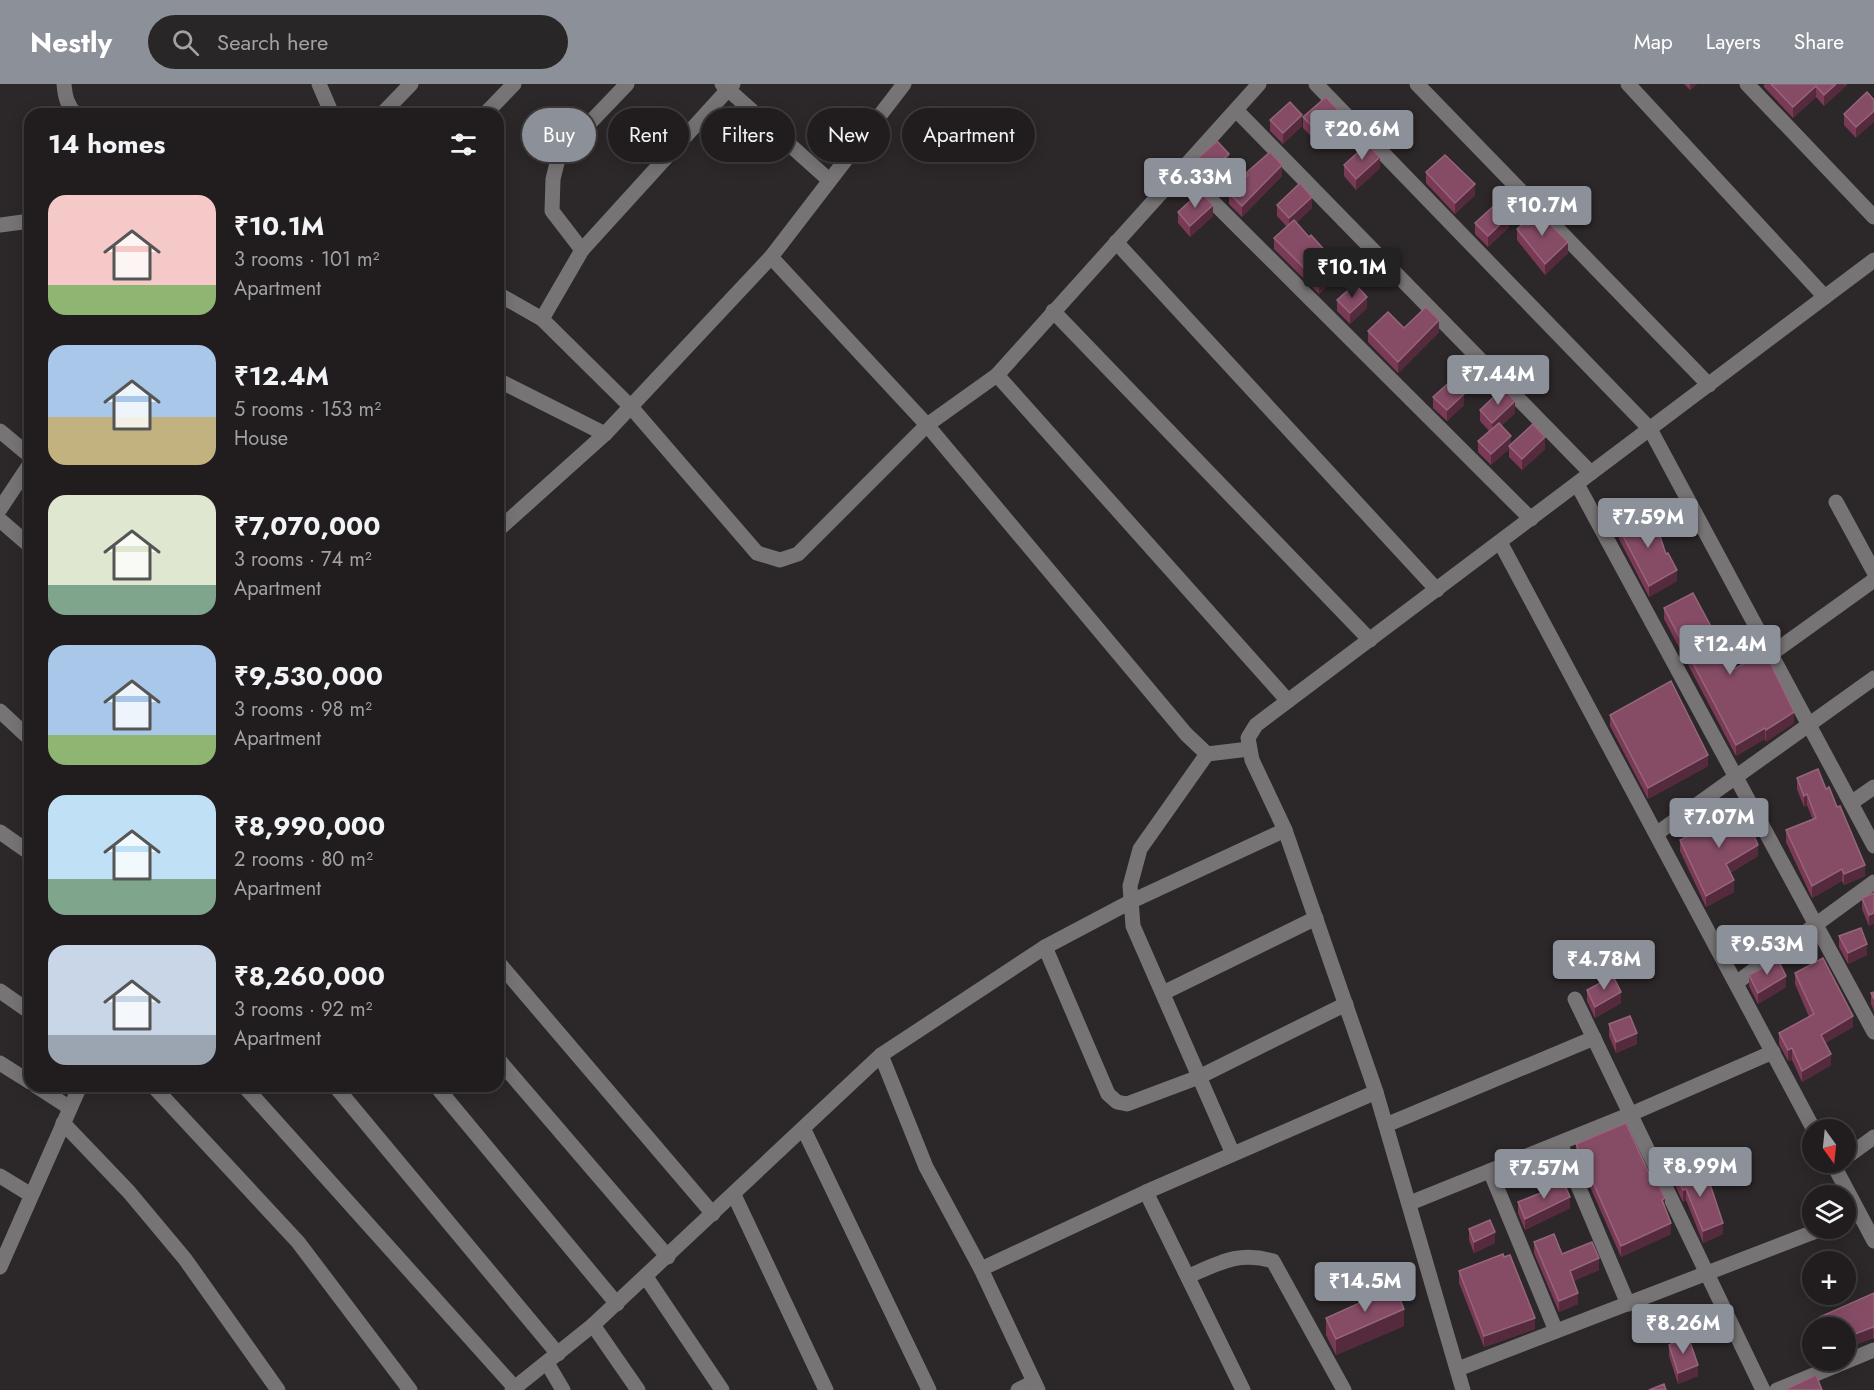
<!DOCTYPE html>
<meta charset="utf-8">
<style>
body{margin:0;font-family:Jost,sans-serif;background:#292627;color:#f1f3f6;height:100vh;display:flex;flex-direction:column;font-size:22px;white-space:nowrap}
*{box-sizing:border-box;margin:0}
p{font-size:20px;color:#a2a2a4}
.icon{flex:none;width:33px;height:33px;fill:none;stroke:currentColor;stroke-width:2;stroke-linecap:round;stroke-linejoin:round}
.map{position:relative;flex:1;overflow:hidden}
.details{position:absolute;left:24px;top:24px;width:480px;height:984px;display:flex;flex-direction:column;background:#211d1e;border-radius:18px;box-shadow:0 3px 15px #0003,0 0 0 2px #3e3b3c}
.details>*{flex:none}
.top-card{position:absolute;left:522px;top:24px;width:570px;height:54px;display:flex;gap:12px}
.needle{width:39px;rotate:165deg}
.controls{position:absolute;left:1802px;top:1035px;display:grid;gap:12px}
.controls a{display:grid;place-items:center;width:54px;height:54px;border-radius:50%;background:#211d1e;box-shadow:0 3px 15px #0003,0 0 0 2px #3e3b3c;font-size:30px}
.price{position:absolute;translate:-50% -51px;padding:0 14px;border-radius:6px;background:#8c9099;color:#fff;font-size:20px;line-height:39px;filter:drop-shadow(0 2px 3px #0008)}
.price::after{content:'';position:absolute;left:50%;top:36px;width:18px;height:14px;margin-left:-9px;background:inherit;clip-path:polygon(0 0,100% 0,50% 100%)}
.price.current{background:#222;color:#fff}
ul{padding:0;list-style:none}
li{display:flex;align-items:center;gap:18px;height:150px;padding:0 24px}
li span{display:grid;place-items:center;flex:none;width:168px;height:120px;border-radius:18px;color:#555}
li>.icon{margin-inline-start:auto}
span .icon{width:72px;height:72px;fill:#fffc;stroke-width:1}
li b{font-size:26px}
h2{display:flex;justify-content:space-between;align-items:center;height:72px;padding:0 24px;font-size:26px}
.chip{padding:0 21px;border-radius:27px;background:#211d1e;box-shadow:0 3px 15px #0003,0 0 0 2px #3e3b3c;font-size:21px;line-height:54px}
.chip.current{background:#8c9099;color:#fff}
header{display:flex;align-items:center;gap:36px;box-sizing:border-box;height:84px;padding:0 30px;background:#8c9099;color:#fff}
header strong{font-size:28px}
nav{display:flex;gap:33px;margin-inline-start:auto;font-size:21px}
.search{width:420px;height:54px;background:#292627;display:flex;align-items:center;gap:15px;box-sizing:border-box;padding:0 21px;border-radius:33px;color:#a2a2a4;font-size:22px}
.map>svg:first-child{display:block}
</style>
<header>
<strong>Nestly</strong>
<div class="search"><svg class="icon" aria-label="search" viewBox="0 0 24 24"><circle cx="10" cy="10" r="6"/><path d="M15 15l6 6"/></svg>Search here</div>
<nav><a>Map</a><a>Layers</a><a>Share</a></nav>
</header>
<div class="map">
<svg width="1874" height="1306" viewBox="0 0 1874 1306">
<rect width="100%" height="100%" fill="#2c2728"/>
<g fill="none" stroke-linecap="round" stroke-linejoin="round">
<!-- minor -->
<g stroke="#777475" stroke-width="15">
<path d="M64,0C65,12 67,22 76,30"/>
<polyline points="319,0 332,30"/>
<polyline points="722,0 829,96"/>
<polyline points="733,0 582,166 542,235 631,323 757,469 780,476 798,470 927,341 997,291 1288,617"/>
<polyline points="1316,0 1650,345 1874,762"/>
<polyline points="1417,0 1709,301"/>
<polyline points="1628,0 1825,213"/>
<polyline points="1747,0 1874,133"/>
<polyline points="1236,26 1591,389"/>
<polyline points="382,30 411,0"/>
<polyline points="485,30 514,0"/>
<polyline points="1181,86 1531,435"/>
<polyline points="0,141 30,137"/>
<polyline points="1116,158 1437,506"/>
<polyline points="582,166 552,127 553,95 559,71 627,0"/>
<polyline points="771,173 927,341 1186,650 1207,670 1249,665"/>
<polyline points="498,210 542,235"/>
<polyline points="1053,227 1370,556"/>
<polyline points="997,291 1259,0"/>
<polyline points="498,296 605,350"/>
<polyline points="0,347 30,372"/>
<polyline points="1577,400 1874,948"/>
<polyline points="1836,418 1874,488"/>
<polyline points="0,425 30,380"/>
<polyline points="0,436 30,462"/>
<polyline points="498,446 605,350 771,173 904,0"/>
<polyline points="1500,458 1814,1046"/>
<polyline points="1771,570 1874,496"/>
<polyline points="0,627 30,655"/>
<polyline points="1207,670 1140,765 1130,802 1133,842 1233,1070"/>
<polyline points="1851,719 1874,703"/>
<polyline points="0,748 30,769"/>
<polyline points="1656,750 1874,594"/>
<polyline points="1045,863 1108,1010 1117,1018 1127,1020 1199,993 1346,920"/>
<polyline points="498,878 713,1130"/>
<polyline points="1736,899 1874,798"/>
<polyline points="0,907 30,928"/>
<polyline points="1163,909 1316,834"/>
<polyline points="1575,915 1763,1306"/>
<polyline points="881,971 926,1083 981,1185"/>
<polyline points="498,975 668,1173"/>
<polyline points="0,979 30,998"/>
<polyline points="36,1002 70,1024"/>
<polyline points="153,1002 298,1158 410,1306"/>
<polyline points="244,1002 515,1304"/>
<polyline points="335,1002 558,1270"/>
<polyline points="436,1002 617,1220"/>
<polyline points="63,1039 129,1108 185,1175 278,1306"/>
<polyline points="1386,1041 1594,954"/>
<polyline points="804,1046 929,1306"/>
<polyline points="1560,1059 1628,1220"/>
<polyline points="1845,1074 1874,1053"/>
<polyline points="1832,1078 1874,1157"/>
<polyline points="1490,1087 1556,1247"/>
<polyline points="0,1092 31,1111"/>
<polyline points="1146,1108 1243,1306"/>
<polyline points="734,1111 826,1306"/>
<polyline points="1410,1119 1631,1030 1773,968"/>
<polyline points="0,1183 80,1002"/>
<path d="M1189,1192C1221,1178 1239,1167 1273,1177L1344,1306"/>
<polyline points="646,1193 722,1306"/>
<polyline points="593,1241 638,1306"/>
<polyline points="547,1279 563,1306"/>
<polyline points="1458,1285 1824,1144"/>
<polyline points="512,1306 593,1241 881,971 1045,863 1132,817 1285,746"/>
<polyline points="1018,1306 1034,1298"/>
<polyline points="1038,1306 981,1185 1146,1108 1376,1008"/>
<polyline points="1463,1306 1376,1008 1285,746 1252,676 1248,654 1256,641 1874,176"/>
<polyline points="1777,1306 1874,1266"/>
</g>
</g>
<!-- wall -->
<g fill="#7a3955">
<polygon points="1684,0 1697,0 1690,6"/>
<polygon points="1764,0 1847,0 1847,1 1824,22 1816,13 1793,34 1764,3"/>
<polygon points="1867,8 1856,54 1844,41 1844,30"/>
<polygon points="1303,33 1338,37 1316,57 1303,44"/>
<polygon points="1270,36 1302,42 1283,60 1270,47"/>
<polygon points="1196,76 1229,81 1209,100 1196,87"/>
<polygon points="1344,81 1380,84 1356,106 1344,92"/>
<polygon points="1426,88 1475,111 1455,130 1426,99"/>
<polygon points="1246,89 1282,92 1242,133 1229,120 1229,109 1246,93"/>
<polygon points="1277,121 1312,124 1296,139 1338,192 1319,210 1274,165 1274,154 1287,143 1277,132"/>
<polygon points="1178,128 1213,132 1190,153 1178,139"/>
<polygon points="1475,139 1509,143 1488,163 1475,150"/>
<polygon points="1517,145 1568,169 1545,191 1517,156"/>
<polygon points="1337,216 1367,224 1350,240 1337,227"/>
<polygon points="1404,244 1439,248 1398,289 1368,258 1368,247"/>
<polygon points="1433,313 1464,321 1447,337 1433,324"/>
<polygon points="1480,326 1515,329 1501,342 1511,360 1545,365 1522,386 1509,373 1509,365 1491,381 1478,368 1478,357 1489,347 1480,337"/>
<polygon points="1619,444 1666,470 1677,497 1649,513 1619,455"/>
<polygon points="1664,524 1734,585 1794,639 1766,658 1765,655 1736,672 1664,535"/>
<polygon points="1610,631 1708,682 1648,715 1610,642"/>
<polygon points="1797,694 1826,705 1865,792 1844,801 1842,797 1812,814 1786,758 1786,746 1813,736 1807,721 1804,723 1797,705"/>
<polygon points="1680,756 1758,772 1730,789 1734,808 1706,823 1680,767"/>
<polygon points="1874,809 1869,842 1862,825 1862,814"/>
<polygon points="1839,852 1867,871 1848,880 1839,863"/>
<polygon points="1795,889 1853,943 1825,959 1831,981 1802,998 1792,976 1788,977 1779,960 1779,949 1809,933 1795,900"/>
<polygon points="1749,891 1786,903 1758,920 1749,902"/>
<polygon points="1587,906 1621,919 1595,934 1587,917"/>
<polygon points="1874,908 1874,927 1871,920 1871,909"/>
<polygon points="1609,940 1637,960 1616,969 1609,952"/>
<polygon points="1576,1060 1671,1150 1621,1173 1576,1071"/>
<polygon points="1675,1089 1723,1150 1703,1159 1686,1116 1683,1118 1675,1101"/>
<polygon points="1542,1105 1570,1124 1525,1146 1518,1129 1518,1118 1542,1109"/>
<polygon points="1469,1145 1495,1159 1474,1169 1469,1156"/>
<polygon points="1534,1158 1599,1186 1573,1197 1578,1220 1559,1228 1534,1169"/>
<polygon points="1459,1187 1535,1245 1484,1263 1459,1199"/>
<polygon points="1874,1209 1874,1255 1873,1254 1845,1265 1845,1244 1820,1244 1820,1233"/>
<polygon points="1326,1234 1404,1242 1336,1271 1326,1251"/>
<polygon points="1669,1261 1698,1292 1678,1300 1669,1272"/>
</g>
<!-- shaded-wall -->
<g fill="#552a3c">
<polygon points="1690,0 1697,0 1690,6"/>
<polygon points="1836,0 1847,1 1824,22 1824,11"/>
<polygon points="1816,2 1816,13 1793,34 1793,23"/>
<polygon points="1338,26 1338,37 1316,57 1316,46"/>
<polygon points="1874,27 1874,38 1856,54 1856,43"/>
<polygon points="1302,31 1302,42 1283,60 1283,49"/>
<polygon points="1229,70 1229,81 1209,100 1209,89"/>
<polygon points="1380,73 1380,84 1356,106 1356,95"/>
<polygon points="1282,81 1282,92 1242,133 1242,122"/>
<polygon points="1475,100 1475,111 1455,130 1455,119"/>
<polygon points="1312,113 1312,124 1289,145 1289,134"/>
<polygon points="1213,121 1213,132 1190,153 1190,142"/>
<polygon points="1509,132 1509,143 1488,163 1488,152"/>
<polygon points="1568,158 1568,169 1545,191 1545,180"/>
<polygon points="1338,181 1338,192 1319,210 1319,199"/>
<polygon points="1367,213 1367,224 1350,240 1350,229"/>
<polygon points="1439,236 1439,248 1398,289 1398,278"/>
<polygon points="1464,310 1464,321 1447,337 1447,326"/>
<polygon points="1515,317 1515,329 1492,350 1492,339"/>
<polygon points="1511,352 1511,363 1509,362 1509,365 1491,381 1491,370"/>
<polygon points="1545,353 1545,365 1522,386 1522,375"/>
<polygon points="1677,486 1677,497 1649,513 1649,502"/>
<polygon points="1794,628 1794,639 1766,658 1766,646"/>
<polygon points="1765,644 1765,655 1736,672 1736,661"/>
<polygon points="1708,671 1708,682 1648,715 1648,704"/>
<polygon points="1807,710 1807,721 1804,723 1804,712"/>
<polygon points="1758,761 1758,772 1726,791 1726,780"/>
<polygon points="1865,781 1865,792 1844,801 1844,790"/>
<polygon points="1842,785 1842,797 1812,814 1812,802"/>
<polygon points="1734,796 1734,808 1706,823 1706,812"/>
<polygon points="1874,829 1874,840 1869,842 1869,831"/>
<polygon points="1867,860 1867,871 1848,880 1848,869"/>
<polygon points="1786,892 1786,903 1758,920 1758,909"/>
<polygon points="1621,908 1621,919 1595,934 1595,923"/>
<polygon points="1853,932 1853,943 1821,962 1821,951"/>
<polygon points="1637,949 1637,960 1616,969 1616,958"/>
<polygon points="1792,964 1792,976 1788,977 1788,966"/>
<polygon points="1831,970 1831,981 1802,998 1802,987"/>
<polygon points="1686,1105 1686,1116 1683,1118 1683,1106"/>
<polygon points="1570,1113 1570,1124 1525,1146 1525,1135"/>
<polygon points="1665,1114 1665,1126 1662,1116"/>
<polygon points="1671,1139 1671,1150 1621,1173 1621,1162"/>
<polygon points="1723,1139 1723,1150 1703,1159 1703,1147"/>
<polygon points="1495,1148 1495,1159 1474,1169 1474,1158"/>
<polygon points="1599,1174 1599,1186 1570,1198 1570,1187"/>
<polygon points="1578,1209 1578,1220 1559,1228 1559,1217"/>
<polygon points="1404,1225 1404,1242 1336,1271 1336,1255"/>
<polygon points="1535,1234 1535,1245 1484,1263 1484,1252"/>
<polygon points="1873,1243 1873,1254 1845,1265 1845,1254"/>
<polygon points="1698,1281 1698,1292 1678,1300 1678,1289"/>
</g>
<!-- building -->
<g fill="#864c66" stroke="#96657b" stroke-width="1.5">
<polygon points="1771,0 1836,0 1824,11 1816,2 1793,23"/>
<polygon points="1867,8 1874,16 1874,27 1856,43 1844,30"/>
<polygon points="1326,13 1338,26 1316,46 1303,33"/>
<polygon points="1290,18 1302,31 1283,49 1270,36"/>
<polygon points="1217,57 1229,70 1209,89 1196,76"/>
<polygon points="1367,60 1380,73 1356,95 1344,81"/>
<polygon points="1270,68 1282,81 1242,122 1229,109 1248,91 1246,89"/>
<polygon points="1445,71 1475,100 1455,119 1426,88"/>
<polygon points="1300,99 1312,113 1289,134 1277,121"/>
<polygon points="1200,108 1213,121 1190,142 1178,128"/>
<polygon points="1497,119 1509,132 1488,152 1475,139"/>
<polygon points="1537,127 1568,158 1545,180 1517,145"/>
<polygon points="1294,136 1309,153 1311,151 1338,181 1319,199 1274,154"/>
<polygon points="1355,200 1367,213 1350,229 1337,216"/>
<polygon points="1426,223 1439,236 1398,278 1368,247 1388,228 1404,244"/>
<polygon points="1452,296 1464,310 1447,326 1433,313"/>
<polygon points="1503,304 1515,317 1492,339 1480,326"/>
<polygon points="1499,339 1511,352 1491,370 1478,357"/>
<polygon points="1533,340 1545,353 1522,375 1509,362"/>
<polygon points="1652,429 1666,470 1668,469 1677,486 1649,502 1619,444"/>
<polygon points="1693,509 1734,585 1765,568 1794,628 1766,646 1765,644 1736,661 1664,524"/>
<polygon points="1671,597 1708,671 1648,704 1610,631"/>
<polygon points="1818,685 1826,705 1829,703 1837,723 1840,722 1865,781 1844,790 1842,785 1812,802 1786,746 1816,734 1807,710 1804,712 1797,694"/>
<polygon points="1742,723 1758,761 1726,780 1734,796 1706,812 1680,756"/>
<polygon points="1874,809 1874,829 1869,831 1862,814"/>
<polygon points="1861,844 1867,860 1848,869 1839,852"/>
<polygon points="1823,874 1853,932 1821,951 1831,970 1802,987 1792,964 1788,966 1779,949 1814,930 1795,889"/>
<polygon points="1778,876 1786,892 1758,909 1749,891"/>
<polygon points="1613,892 1621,908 1595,923 1587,906"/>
<polygon points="1874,908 1874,915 1871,909"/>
<polygon points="1630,932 1637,949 1616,958 1609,940"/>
<polygon points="1626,1039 1653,1098 1657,1097 1665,1114 1662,1116 1671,1139 1621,1162 1576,1060"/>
<polygon points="1696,1081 1704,1103 1710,1100 1723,1139 1703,1147 1686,1105 1683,1106 1675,1089"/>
<polygon points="1563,1097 1570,1113 1525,1135 1518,1118 1543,1108 1542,1105"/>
<polygon points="1490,1136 1495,1148 1474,1158 1469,1145"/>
<polygon points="1554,1150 1562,1170 1592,1158 1599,1174 1570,1187 1578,1209 1559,1217 1534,1158"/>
<polygon points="1503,1170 1504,1173 1510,1171 1535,1234 1484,1252 1459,1187"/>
<polygon points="1395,1203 1404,1225 1336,1255 1326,1234"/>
<polygon points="1874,1209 1874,1244 1873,1243 1845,1254 1845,1244 1823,1244 1820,1233"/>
<polygon points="1688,1252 1698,1281 1678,1289 1669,1261"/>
<polygon points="1816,1291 1822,1306 1786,1306 1786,1305"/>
<polygon points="1664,1300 1666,1306 1649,1306"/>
</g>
</svg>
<div class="controls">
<a><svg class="needle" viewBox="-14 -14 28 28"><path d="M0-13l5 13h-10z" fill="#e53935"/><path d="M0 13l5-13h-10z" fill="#a2a2a4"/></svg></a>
<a><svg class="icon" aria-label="layers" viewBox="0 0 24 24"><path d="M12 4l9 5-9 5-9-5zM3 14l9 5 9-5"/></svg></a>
<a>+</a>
<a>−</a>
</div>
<b class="price" style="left:1362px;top:77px">₹20.6M</b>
<b class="price" style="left:1195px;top:125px">₹6.33M</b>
<b class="price" style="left:1542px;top:153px">₹10.7M</b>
<b class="price current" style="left:1352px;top:215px">₹10.1M</b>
<b class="price" style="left:1498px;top:322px">₹7.44M</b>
<b class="price" style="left:1648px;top:465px">₹7.59M</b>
<b class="price" style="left:1730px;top:592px">₹12.4M</b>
<b class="price" style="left:1719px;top:765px">₹7.07M</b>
<b class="price" style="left:1767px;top:892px">₹9.53M</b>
<b class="price" style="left:1604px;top:907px">₹4.78M</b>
<b class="price" style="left:1700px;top:1114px">₹8.99M</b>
<b class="price" style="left:1544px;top:1116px">₹7.57M</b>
<b class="price" style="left:1365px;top:1229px">₹14.5M</b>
<b class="price" style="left:1683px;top:1271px">₹8.26M</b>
<div class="top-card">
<a class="chip current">Buy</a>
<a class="chip">Rent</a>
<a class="chip">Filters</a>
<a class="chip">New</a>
<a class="chip">Apartment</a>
</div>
<section class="details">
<h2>14 homes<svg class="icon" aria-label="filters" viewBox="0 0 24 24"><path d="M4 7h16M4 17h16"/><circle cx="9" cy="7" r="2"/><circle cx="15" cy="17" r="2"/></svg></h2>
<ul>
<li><span style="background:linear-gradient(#f6c9c9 75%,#8fb573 0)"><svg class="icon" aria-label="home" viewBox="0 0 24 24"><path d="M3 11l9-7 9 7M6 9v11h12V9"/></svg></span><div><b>₹10.1M</b><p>3 rooms · 101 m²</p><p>Apartment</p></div></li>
<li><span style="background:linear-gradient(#a9c7e8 60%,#c2b280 0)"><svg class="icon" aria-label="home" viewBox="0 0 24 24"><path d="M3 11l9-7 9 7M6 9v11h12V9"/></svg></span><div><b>₹12.4M</b><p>5 rooms · 153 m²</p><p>House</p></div></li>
<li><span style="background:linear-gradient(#dfe7d0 75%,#7fa58c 0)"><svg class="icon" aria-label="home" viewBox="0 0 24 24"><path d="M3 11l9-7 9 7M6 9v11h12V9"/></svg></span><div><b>₹7,070,000</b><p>3 rooms · 74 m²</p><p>Apartment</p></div></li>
<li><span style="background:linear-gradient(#a9c7e8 75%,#8fb573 0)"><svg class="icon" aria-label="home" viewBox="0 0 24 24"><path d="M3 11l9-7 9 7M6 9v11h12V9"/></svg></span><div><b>₹9,530,000</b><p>3 rooms · 98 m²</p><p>Apartment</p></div></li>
<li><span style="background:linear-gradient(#bfe0f5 70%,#7fa58c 0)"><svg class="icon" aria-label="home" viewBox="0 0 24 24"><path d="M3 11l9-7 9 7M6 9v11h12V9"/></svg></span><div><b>₹8,990,000</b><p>2 rooms · 80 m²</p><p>Apartment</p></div></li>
<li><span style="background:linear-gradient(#c9d6e8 75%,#9aa5b1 0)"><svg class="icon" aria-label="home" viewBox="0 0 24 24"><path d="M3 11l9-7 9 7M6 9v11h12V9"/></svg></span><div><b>₹8,260,000</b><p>3 rooms · 92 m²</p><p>Apartment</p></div></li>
</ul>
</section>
</div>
